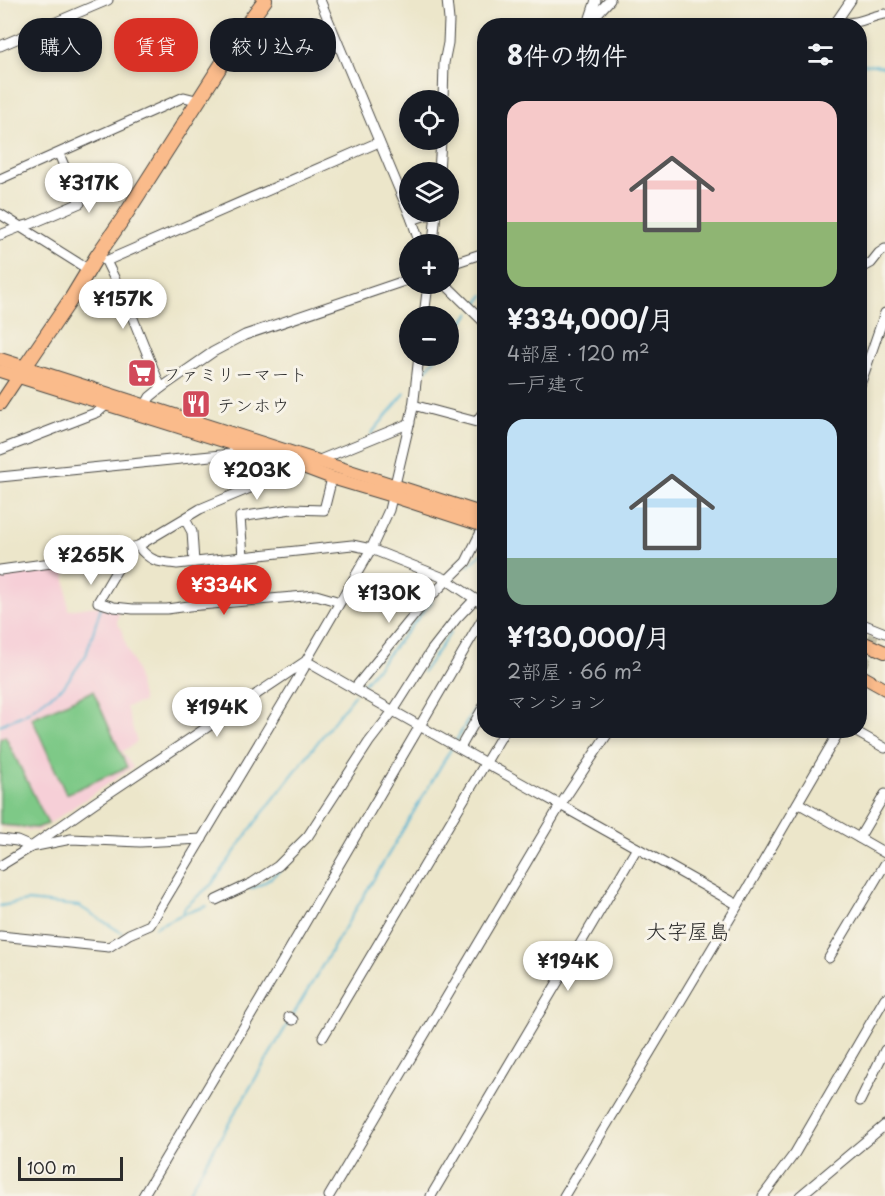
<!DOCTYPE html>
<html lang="ja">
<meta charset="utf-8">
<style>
body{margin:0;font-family:"Playpen Sans","Klee One",sans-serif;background:#242831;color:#f1f3f6;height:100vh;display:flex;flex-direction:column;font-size:22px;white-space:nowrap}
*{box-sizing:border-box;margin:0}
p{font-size:20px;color:#9ea1a6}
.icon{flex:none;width:33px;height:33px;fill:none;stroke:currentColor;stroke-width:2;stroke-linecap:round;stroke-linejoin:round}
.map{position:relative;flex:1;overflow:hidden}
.details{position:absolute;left:477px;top:18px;width:390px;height:720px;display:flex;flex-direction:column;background:#171b24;border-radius:24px;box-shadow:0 3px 9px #0003}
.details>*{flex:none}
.hud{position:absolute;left:18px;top:18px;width:369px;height:54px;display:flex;gap:12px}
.controls{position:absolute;left:399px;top:90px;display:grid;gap:12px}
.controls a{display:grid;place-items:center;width:60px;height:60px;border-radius:50%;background:#171b24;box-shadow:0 3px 9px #0003;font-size:30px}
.scale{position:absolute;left:18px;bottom:15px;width:105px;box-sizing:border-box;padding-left:6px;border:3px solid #2b2b2b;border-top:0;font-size:16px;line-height:21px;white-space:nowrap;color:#2b2b2b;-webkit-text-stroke:4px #f7f3e8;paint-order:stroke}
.price{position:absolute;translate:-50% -51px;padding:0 14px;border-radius:21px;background:#fff;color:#222;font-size:20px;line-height:39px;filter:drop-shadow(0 2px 3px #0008)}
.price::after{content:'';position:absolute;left:50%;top:36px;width:18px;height:14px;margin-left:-9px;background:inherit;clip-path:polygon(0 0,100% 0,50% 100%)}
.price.current{background:#d93025;color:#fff}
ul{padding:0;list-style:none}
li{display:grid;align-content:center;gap:12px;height:318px;padding:0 30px}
li span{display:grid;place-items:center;height:186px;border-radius:18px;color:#555}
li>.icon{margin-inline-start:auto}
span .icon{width:108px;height:108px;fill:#fffc;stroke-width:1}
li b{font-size:26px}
h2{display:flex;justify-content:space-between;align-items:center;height:72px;padding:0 30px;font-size:26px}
.chip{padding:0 21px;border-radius:24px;background:#171b24;box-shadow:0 3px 9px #0003;font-size:21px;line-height:54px}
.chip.current{background:#d93025;color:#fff}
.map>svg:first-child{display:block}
</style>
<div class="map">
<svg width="885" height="1196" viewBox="0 0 885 1196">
<rect width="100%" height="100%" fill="#f7f3e8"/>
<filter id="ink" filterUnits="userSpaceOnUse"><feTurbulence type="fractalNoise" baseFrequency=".0167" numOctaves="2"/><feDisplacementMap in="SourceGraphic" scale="12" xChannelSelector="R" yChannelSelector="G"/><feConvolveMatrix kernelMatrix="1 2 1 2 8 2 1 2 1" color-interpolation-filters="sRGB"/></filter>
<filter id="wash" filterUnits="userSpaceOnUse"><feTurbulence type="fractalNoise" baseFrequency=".008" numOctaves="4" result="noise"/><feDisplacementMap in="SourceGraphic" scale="24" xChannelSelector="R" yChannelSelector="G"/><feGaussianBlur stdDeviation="1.35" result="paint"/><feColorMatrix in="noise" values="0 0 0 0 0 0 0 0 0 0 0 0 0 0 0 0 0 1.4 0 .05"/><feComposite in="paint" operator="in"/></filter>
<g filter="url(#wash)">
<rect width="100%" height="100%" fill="#ece6ca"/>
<!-- built -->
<polygon fill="#f6cfd7" points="65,565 68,610 97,606 119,611 117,623 121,628 126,645 136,670 143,702 126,707 137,742 122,752 133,767 38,831 0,827 0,575"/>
<!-- green -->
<g fill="#7ec987" stroke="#547a59" stroke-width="1.5">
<polygon points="93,691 127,767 66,794 32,718"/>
<polygon points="5,736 48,824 36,828 0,825 0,739"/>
</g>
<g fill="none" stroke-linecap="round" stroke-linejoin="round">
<!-- stream -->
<g stroke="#54b3d2" stroke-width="2">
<polyline points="860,64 875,65 885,67"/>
<polyline points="474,308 484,295"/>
<polyline points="448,342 470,313"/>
<polyline points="425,371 437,356"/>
<polyline points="371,434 405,393"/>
<polyline points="468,566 484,552"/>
<polyline points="423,672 451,632"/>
<polyline points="361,687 432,601"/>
<polyline points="0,725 25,714 64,686 86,655 101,607"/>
<polyline points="456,741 484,692"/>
<path d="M250,889C262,886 271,878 280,870"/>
<polyline points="0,906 27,901 79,906 122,933"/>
<polyline points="183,914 185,907 212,884 255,823 355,694"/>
<polyline points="155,927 183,914 207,906"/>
<polyline points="293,1015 451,749"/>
<polyline points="186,1196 290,1020"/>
</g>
</g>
</g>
<g filter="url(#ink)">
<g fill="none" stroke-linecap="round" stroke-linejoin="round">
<!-- minor-tunnel -->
<polyline stroke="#c5c1aa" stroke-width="9" stroke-dasharray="9 4.5" stroke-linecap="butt" points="860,678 874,635"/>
<!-- minor casing -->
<g stroke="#484743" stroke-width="11">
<g id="minor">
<polyline points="320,0 412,220 420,244"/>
<polyline points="590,18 596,0"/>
<polyline points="836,22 851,0"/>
<polyline points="586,26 610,0"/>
<path d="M826,26C837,22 845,24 856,22C866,20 875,15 885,14"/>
<polyline points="0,46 108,0"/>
<polyline points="443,100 444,63 448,43 449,20 447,0"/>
<polyline points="439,172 441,140"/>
<polyline points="0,179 184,97 200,101"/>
<polyline points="0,214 89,270"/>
<polyline points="412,220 426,215 436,215"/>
<polyline points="0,235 20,227 31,224 80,203 59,154"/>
<polyline points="433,244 436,212"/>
<polyline points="101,258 106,261 130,311 161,388"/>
<polyline points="106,261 379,142"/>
<polyline points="448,265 484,253"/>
<polyline points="860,269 871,263 879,253 885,249"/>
<polyline points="445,284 484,322"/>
<polyline points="424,316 428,284"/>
<polyline points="860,385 885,313"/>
<polyline points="413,405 484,424"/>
<polyline points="145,406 150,397 161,388 213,352 245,335 410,279"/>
<polyline points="477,421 484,411"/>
<polyline points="0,450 98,412 106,405"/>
<polyline points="317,461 410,423"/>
<polyline points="0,477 231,454 238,446"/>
<polyline points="185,519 192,532 194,562"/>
<path d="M138,546C150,562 159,562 177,564L352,545L371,549L444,578L484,605"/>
<polyline points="129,549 98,602 114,607 133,609 167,609 189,606 316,595 340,602"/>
<polyline points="243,556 240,517 291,509 324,510 332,478"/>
<polyline points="0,570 88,558 138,546 200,509 262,483 277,474 287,461"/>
<polyline points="860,623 885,633"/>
<polyline points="354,689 424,603 466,562 484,526"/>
<polyline points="853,730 885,748"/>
<polyline points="460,748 484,706"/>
<polyline points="798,803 885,853"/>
<polyline points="859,838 885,794"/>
<polyline points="0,839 17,841 31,847 71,839 140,842 202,839"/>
<polyline points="0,866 31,847 94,803 306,661 371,549 389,510 413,408 419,356"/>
<polyline points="216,900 252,883 278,866 308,836 369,742 393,711 431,651 456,619 475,599"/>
<path d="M0,936L109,947L129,934L150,925L304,668L306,661C449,744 594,823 738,905"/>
<polyline points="829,958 885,864"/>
<polyline points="289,1017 293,1020"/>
<polyline points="323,1037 505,730"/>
<polyline points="860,1101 885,1050"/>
<polyline points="143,1196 260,1000 484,616"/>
<polyline points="329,1196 561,804 610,730"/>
<polyline points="431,1196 637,848"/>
<polyline points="564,1196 738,905 840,730"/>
<polyline points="763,1196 795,1153 885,998"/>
<polyline points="800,1196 885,1125"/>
</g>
</g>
<!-- major casing -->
<g stroke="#484743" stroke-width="14">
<g id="major">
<polyline points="0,359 484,514"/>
<polyline points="0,371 287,461 332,478 392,496 484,526"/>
<polyline points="0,404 18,377"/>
<polyline points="860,641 885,652"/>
<polyline points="860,675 885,689"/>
</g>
</g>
<!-- highway casing -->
<g stroke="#484743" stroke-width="16">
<polyline id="highway" points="18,377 71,299 97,256 124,217 248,23 265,0"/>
</g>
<!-- minor -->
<use href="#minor" stroke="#fff" stroke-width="9"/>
<!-- major -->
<use href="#major" stroke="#fabb8b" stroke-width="12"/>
<!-- highway -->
<use href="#highway" stroke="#fabb8b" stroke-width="14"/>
</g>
</g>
<!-- icons -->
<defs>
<g id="supermarket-square" transform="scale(1.5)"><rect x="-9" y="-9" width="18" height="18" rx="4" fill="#d1495b" stroke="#f7f3e8"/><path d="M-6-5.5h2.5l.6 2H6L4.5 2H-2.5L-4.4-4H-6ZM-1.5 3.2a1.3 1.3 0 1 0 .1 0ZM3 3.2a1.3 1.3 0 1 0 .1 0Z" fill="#fff"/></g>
<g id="restaurant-square" transform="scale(1.5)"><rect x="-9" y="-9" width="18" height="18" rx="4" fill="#d1495b" stroke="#f7f3e8"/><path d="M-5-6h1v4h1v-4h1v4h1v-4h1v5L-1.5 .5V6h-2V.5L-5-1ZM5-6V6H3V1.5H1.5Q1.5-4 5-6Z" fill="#fff"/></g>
</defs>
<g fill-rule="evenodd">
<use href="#supermarket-square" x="142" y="373"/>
<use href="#restaurant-square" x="196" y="404"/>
</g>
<g text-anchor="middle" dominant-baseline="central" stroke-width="6" stroke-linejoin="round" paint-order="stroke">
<!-- poi labels -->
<g font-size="18" fill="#2b2b2b" stroke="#f7f3e8" text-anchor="start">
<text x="163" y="373">ファミリーマート</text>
<text x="217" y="404">テンホウ</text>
</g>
<!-- quarter labels -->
<g font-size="21" fill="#2b2b2b" stroke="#f7f3e8">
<text x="688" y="930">大字屋島</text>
</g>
</g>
</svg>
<div class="controls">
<a><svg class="icon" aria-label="locate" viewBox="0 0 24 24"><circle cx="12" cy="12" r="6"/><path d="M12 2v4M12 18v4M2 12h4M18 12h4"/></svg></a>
<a><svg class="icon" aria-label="layers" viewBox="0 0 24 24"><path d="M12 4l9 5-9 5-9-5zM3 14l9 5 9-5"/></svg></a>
<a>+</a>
<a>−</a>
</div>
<div class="scale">100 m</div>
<b class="price" style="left:89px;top:214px">¥317K</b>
<b class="price" style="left:123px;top:330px">¥157K</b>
<b class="price" style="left:257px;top:501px">¥203K</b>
<b class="price" style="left:91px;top:586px">¥265K</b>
<b class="price current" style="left:224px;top:616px">¥334K</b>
<b class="price" style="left:389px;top:624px">¥130K</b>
<b class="price" style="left:217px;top:738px">¥194K</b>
<b class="price" style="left:568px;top:992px">¥194K</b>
<div class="hud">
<a class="chip">購入</a>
<a class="chip current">賃貸</a>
<a class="chip">絞り込み</a>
</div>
<section class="details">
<h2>8件の物件<svg class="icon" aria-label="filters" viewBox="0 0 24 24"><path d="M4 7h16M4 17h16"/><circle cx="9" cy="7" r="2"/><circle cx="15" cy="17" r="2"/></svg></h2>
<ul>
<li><span style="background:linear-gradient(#f6c9c9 65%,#8fb573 0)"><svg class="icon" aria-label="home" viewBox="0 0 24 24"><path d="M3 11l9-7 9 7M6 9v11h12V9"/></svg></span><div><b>¥334,000/月</b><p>4部屋 · 120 m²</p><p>一戸建て</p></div></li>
<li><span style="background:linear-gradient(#bfe0f5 75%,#7fa58c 0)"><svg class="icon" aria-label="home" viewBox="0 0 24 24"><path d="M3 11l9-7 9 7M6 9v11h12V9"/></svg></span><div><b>¥130,000/月</b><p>2部屋 · 66 m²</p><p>マンション</p></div></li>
</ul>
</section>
</div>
